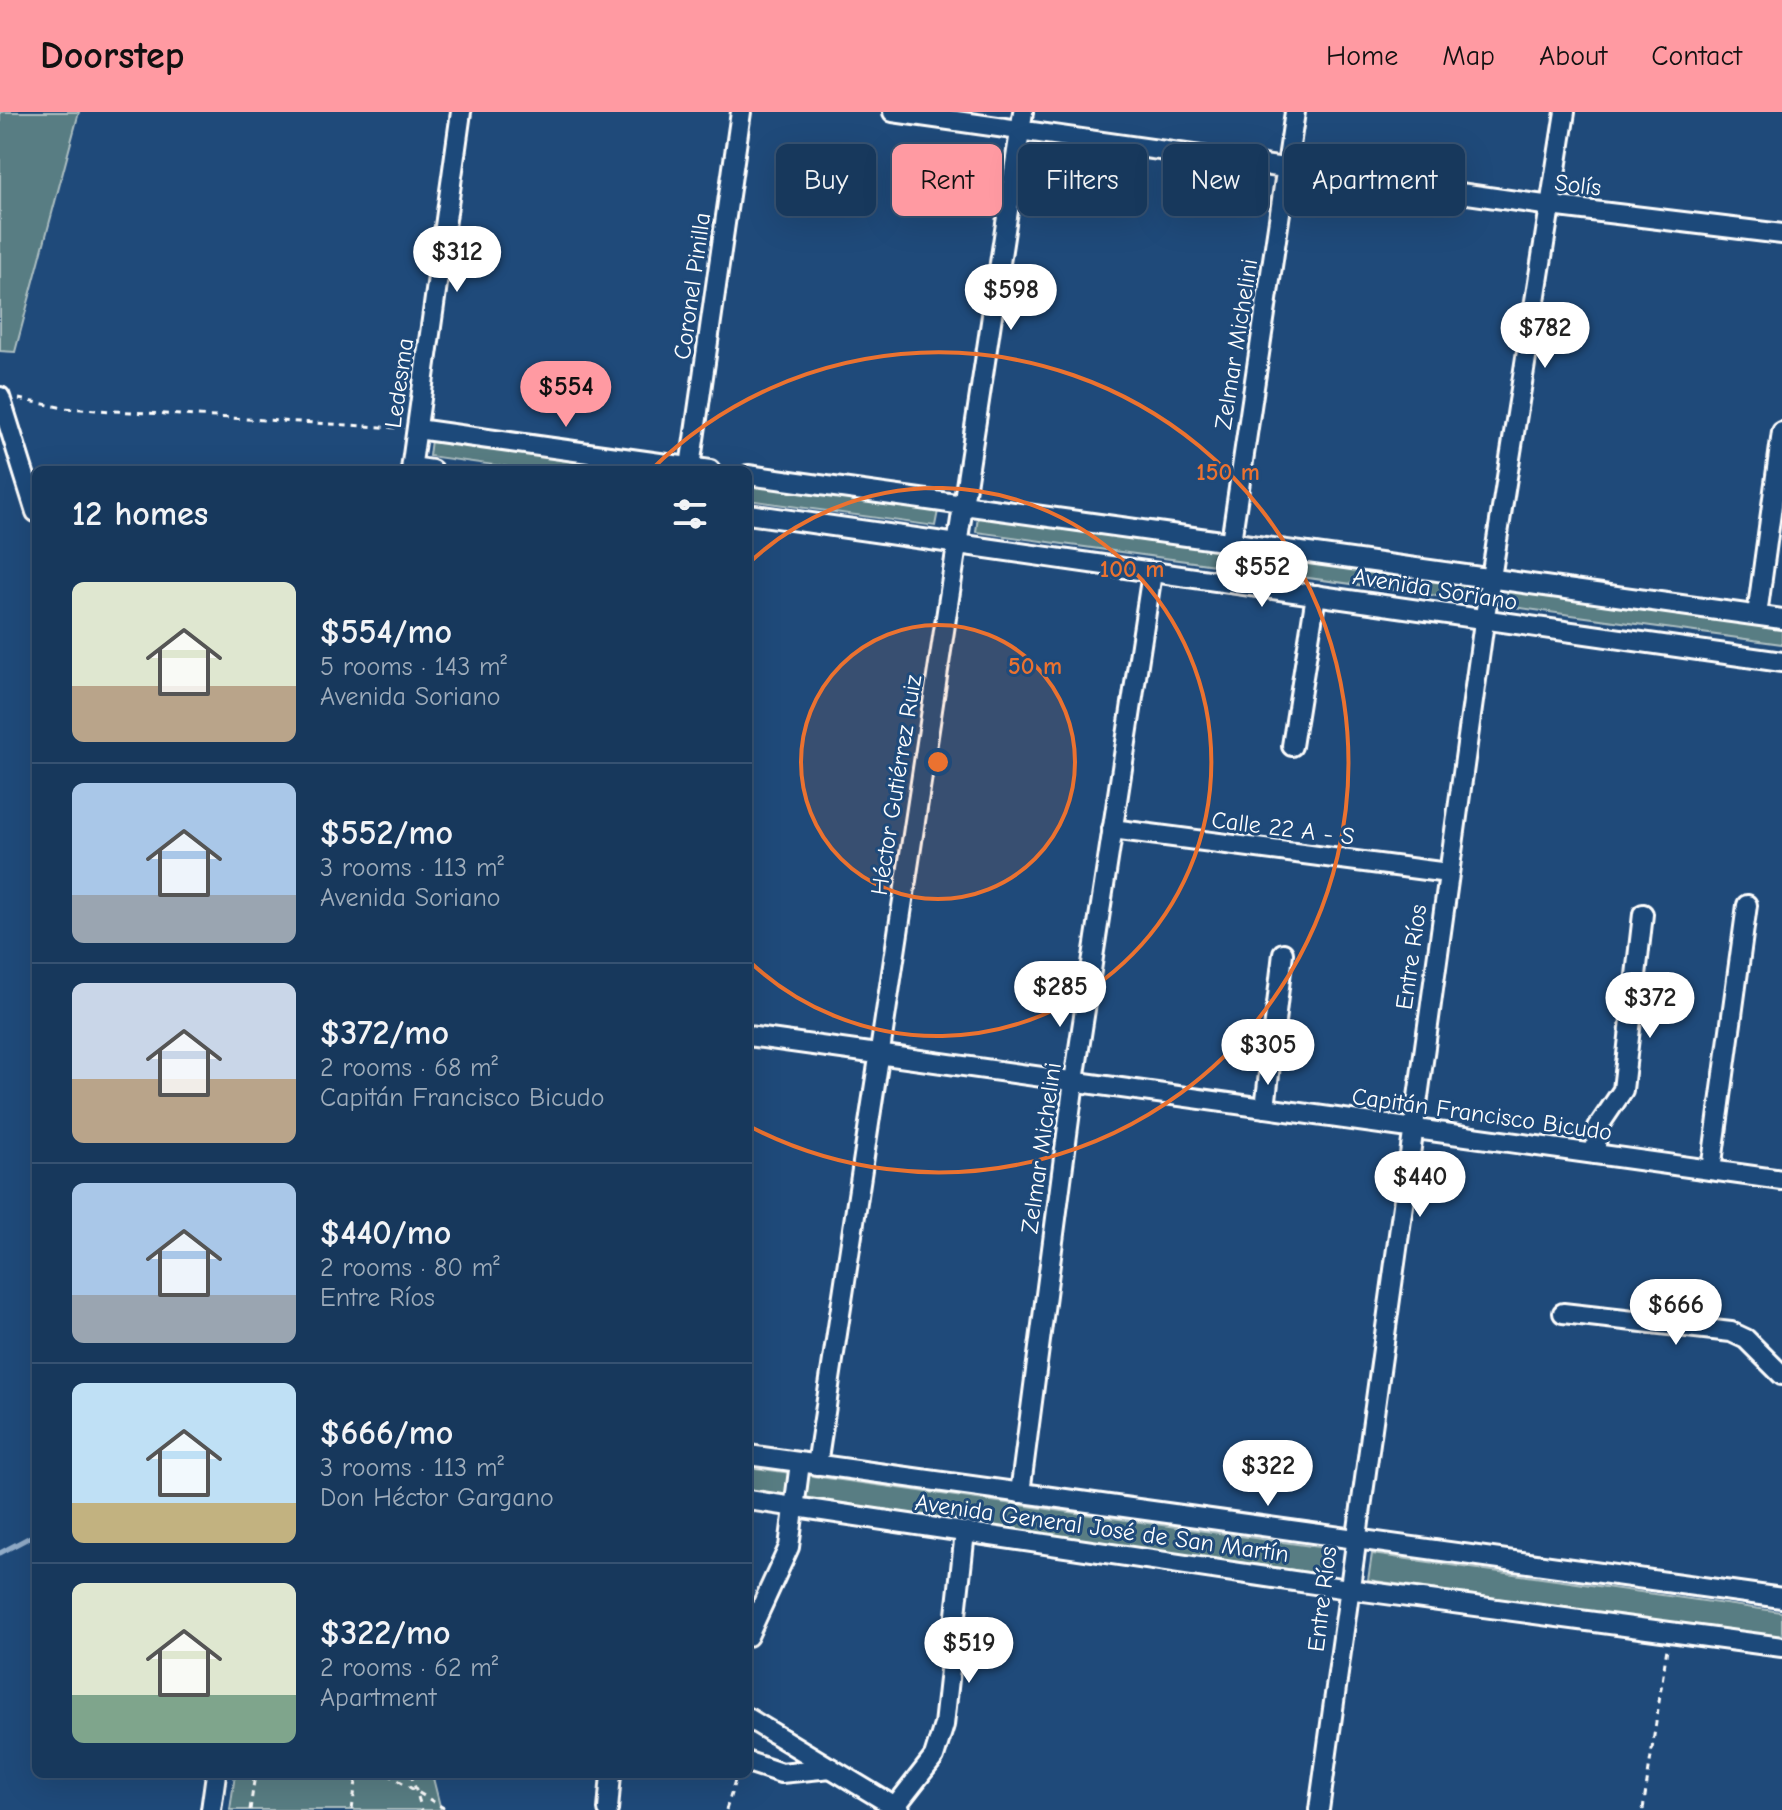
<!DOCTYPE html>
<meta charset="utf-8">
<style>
body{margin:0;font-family:"Comic Neue",sans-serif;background:#244365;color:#f1f3f6;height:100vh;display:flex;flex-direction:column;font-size:30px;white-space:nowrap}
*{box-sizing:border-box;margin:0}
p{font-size:26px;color:#9eacbb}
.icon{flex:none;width:44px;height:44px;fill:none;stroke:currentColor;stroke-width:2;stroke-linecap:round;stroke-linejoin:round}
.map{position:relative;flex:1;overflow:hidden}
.sheet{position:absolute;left:32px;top:354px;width:720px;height:1312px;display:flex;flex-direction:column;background:#17385c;border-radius:12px;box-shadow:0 8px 32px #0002,0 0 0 2px #365272}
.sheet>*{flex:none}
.top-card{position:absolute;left:776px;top:32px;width:760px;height:72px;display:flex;gap:16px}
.price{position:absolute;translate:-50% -68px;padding:0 18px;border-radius:28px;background:#fff;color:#222;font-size:26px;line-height:52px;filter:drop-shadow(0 2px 4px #0008)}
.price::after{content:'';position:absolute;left:50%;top:48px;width:24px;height:18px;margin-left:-12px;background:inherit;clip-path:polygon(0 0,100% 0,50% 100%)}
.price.selected{background:#ff9aa2;color:#111}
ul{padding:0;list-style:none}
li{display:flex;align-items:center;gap:24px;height:200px;padding:0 40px}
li+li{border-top:2px solid #365272}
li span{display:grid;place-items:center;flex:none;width:224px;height:160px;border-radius:12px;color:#555}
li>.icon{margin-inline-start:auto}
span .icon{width:96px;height:96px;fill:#fffc;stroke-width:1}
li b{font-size:34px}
h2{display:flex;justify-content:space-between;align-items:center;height:96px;padding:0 40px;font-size:34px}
.tag{padding:0 28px;border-radius:12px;background:#17385c;box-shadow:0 8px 32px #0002,0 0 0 2px #365272;font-size:28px;line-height:72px}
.tag.selected{background:#ff9aa2;color:#111}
header{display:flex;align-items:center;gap:48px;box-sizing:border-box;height:112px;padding:0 40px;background:#ff9aa2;color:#111}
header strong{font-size:38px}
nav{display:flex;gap:44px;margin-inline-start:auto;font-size:28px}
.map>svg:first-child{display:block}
</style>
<header>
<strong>Doorstep</strong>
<nav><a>Home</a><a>Map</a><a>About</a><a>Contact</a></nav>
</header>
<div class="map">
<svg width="1782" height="1698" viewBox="0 0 1782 1698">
<rect width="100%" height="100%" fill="#1f4a7a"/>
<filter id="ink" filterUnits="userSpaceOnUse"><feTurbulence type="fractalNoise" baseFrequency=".0125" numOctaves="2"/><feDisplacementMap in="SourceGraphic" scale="16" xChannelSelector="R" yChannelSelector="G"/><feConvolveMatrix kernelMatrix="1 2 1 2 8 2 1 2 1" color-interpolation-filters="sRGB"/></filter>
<g filter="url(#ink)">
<!-- green -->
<g fill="#587d83" stroke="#acbec1" stroke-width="2">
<polygon points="0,0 79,0 15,240 0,239"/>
<polygon points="431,328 644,358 530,358 429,344"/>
<polygon points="748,373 938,399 935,414 748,388"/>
<polygon points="978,404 1217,437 1215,453 976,420"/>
<polygon points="1246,441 1468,472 1466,488 1244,457"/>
<polygon points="1508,477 1782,515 1782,532 1506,494"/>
<polygon points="748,1355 1333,1437 1330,1463 748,1381"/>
<polygon points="1372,1442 1782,1500 1782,1527 1368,1468"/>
<polygon points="235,1662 432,1662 441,1698 230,1698"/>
</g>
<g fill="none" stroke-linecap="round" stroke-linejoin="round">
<!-- stream -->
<polyline stroke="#92acc8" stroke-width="5" points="0,1441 36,1422"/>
<!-- minor casing -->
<g stroke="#fff" stroke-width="24">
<g id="minor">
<polyline points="893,0 1551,94 1782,122"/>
<polyline points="0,285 36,400"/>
<polyline points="417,317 710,358"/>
<polyline points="412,355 432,358"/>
<polyline points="690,355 741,0"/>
<polyline points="411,358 461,0"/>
<polyline points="748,363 1782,507"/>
<polyline points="748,402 1782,550"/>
<polyline points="1225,470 1295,0"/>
<polyline points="1757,503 1782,320"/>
<polyline points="1292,634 1316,483"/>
<polyline points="1112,717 1448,761"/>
<polyline points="748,924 1782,1068"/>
<polyline points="1265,996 1283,841"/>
<polyline points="1595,1042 1598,1015 1623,978 1643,802"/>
<polyline points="1711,1058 1747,793"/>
<polyline points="1563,1201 1731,1220 1746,1227 1782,1263"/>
<polyline points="748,1343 1782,1486"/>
<polyline points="817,1353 1023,0"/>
<polyline points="1020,1381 1074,969 1152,461"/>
<polyline points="748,1388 1348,1477 1782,1535"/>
<polyline points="748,1524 789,1435 800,1351"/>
<polyline points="748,1606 900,1698"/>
<polyline points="748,1650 781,1661 831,1656"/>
<polyline points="895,1695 934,1645 944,1613 965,1420"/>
<polyline points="211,1698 216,1662"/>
<polyline points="608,1698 611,1662"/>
<polyline points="1319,1698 1484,510 1565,0"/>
</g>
</g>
<!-- path -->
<g stroke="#fff" stroke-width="3" stroke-dasharray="6 6" stroke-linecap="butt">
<polyline points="19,287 64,296 398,316"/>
<polyline points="388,1662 447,1698"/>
<polyline points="411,1662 422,1698"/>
<polyline points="250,1698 255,1662"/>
<polyline points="352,1698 357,1662"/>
<polyline points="726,1698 736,1665"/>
<polyline points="1643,1698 1667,1536"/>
</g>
<!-- minor -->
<use href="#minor" stroke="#1f4a7a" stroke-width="18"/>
</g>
</g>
<!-- distance rings -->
<circle cx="938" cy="650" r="137" fill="#eb7230" fill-opacity=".12"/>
<g fill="none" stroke="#eb7230" stroke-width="4">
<circle cx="938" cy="650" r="137"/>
<path d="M749 451A274 274 0 1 1 749 849"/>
<path d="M651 358A410 410 0 1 1 749 1014"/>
</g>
<g text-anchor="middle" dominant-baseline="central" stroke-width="6" stroke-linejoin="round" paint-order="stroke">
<!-- street labels -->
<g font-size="24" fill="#fff" stroke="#1f4a7a">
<text transform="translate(1578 73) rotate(7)">Solís</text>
<text transform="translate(692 174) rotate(-82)">Coronel Pinilla</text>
<text transform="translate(1236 232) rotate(-81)">Zelmar Michelini</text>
<text transform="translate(399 271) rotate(-82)">Ledesma</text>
<text transform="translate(1435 477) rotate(9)">Avenida Soriano</text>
<text transform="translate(896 673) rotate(-81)">Héctor Gutiérrez Ruiz</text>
<text transform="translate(1283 716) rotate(7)">Calle 22 A - S</text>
<text transform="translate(1411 845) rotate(-82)">Entre Ríos</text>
<text transform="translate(1482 1002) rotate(8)">Capitán Francisco Bicudo</text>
<text transform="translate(1041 1036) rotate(-82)">Zelmar Michelini</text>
<text transform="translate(1102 1416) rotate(8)">Avenida General José de San Martín</text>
<text transform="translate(1322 1487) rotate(-83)">Entre Ríos</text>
</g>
</g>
<circle cx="938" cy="650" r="12" fill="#eb7230" stroke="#1f4a7a" stroke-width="4"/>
<g font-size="24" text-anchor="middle" font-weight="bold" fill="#eb7230" stroke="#1f4a7a" stroke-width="6" stroke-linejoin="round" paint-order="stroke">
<text x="1228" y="368">150 m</text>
<text x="1132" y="465">100 m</text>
<text x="1035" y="562">50 m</text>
</g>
</svg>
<b class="price" style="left:457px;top:182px">$312</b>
<b class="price" style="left:1011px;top:220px">$598</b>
<b class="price" style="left:1545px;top:258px">$782</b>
<b class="price selected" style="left:566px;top:317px">$554</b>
<b class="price" style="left:1262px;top:497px">$552</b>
<b class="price" style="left:1060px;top:917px">$285</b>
<b class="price" style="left:1650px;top:928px">$372</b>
<b class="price" style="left:1268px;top:975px">$305</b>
<b class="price" style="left:1420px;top:1107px">$440</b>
<b class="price" style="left:1676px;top:1235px">$666</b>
<b class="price" style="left:1268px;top:1396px">$322</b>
<b class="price" style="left:969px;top:1573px">$519</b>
<div class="top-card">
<a class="tag">Buy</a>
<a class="tag selected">Rent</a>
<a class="tag">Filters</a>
<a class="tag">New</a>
<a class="tag">Apartment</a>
</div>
<section class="sheet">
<h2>12 homes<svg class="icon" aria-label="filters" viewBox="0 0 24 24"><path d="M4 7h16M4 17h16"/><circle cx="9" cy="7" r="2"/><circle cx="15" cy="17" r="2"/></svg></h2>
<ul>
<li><span style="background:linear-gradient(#dfe7d0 65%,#b9a48a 0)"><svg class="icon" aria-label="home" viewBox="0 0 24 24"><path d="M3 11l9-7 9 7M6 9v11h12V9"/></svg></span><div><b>$554/mo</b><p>5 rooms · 143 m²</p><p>Avenida Soriano</p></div></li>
<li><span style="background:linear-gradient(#a9c7e8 70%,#9aa5b1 0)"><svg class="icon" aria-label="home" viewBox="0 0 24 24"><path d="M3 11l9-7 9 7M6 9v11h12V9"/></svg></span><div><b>$552/mo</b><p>3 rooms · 113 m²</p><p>Avenida Soriano</p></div></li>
<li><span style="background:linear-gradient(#c9d6e8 60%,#b9a48a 0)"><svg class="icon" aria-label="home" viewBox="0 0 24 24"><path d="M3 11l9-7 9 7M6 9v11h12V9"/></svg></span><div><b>$372/mo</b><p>2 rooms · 68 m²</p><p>Capitán Francisco Bicudo</p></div></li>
<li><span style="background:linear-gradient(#a9c7e8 70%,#9aa5b1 0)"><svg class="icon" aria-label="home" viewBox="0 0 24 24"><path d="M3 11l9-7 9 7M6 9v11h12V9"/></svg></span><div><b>$440/mo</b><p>2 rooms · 80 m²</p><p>Entre Ríos</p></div></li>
<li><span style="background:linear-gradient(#bfe0f5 75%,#c2b280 0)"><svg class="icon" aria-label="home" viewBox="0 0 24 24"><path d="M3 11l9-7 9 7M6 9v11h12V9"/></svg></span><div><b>$666/mo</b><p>3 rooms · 113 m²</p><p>Don Héctor Gargano</p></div></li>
<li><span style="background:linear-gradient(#dfe7d0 70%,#7fa58c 0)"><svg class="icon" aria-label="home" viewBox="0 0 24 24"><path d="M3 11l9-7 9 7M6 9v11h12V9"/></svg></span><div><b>$322/mo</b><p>2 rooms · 62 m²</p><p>Apartment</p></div></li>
</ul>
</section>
</div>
